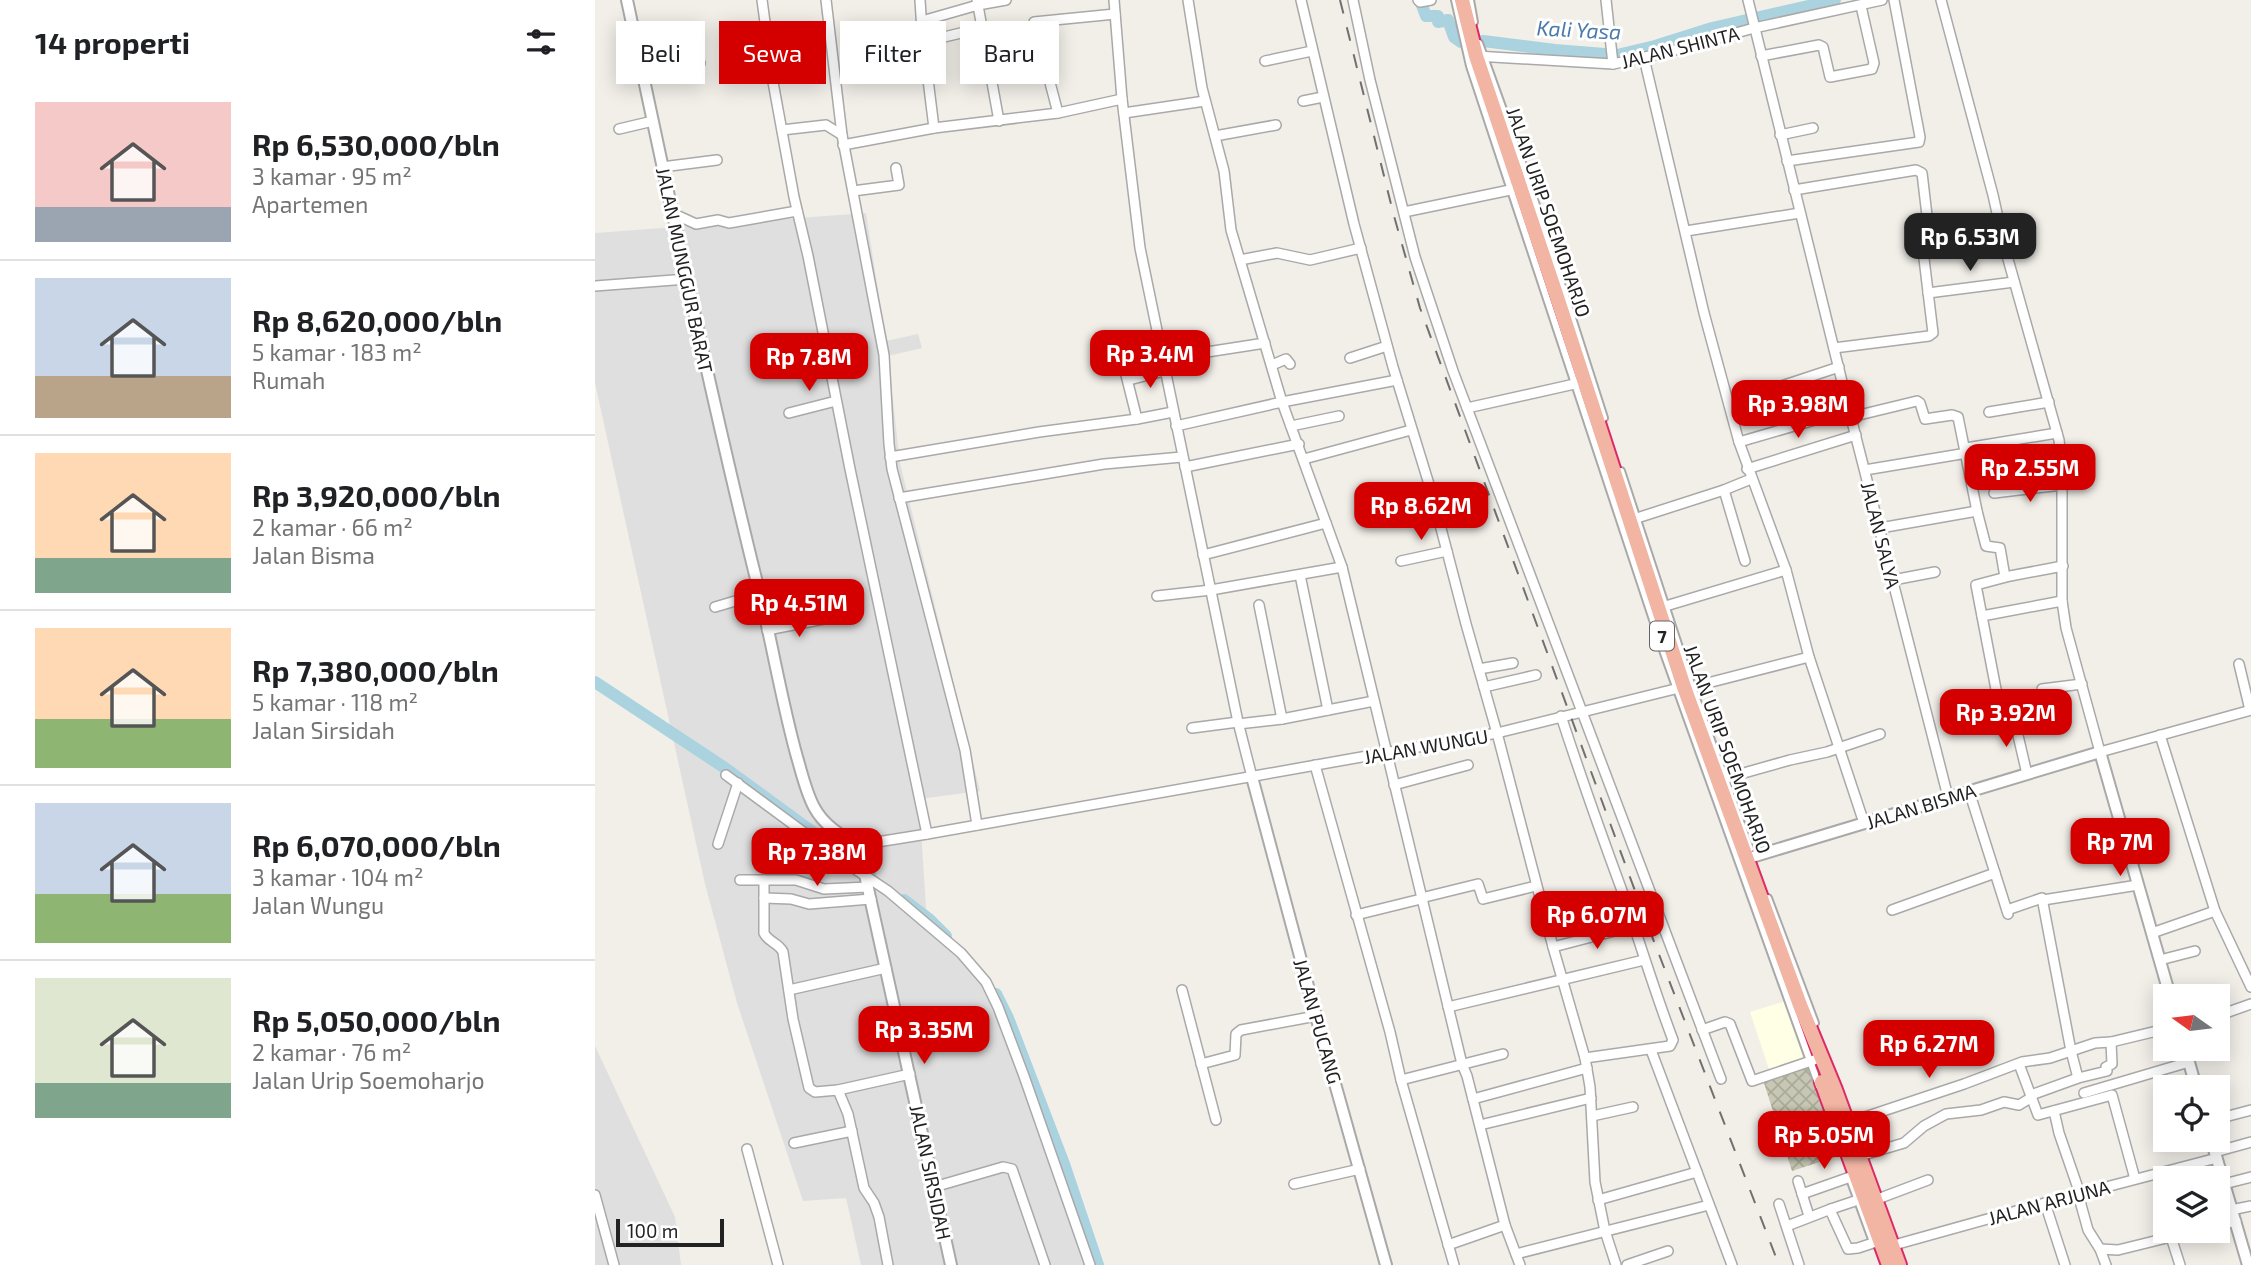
<!DOCTYPE html>
<html lang="id">
<meta charset="utf-8">
<style>
body{margin:0;font-family:"Exo 2",sans-serif;background:#f2f2f2;color:#202124;height:100vh;display:flex;flex-direction:column;font-size:26px;white-space:nowrap}
*{box-sizing:border-box;margin:0}
p{font-size:23px;color:#757577}
.icon{flex:none;width:38px;height:38px;fill:none;stroke:currentColor;stroke-width:2;stroke-linecap:round;stroke-linejoin:round}
.map{position:relative;flex:1;overflow:hidden}
.drawer{display:flex;flex-direction:column;background:#fff;width:595px}
.drawer>*{flex:none}
.hud{position:absolute;left:21px;top:21px;width:665px;height:63px;display:flex;gap:14px}
.needle{width:46px;rotate:284deg}
.controls{position:absolute;left:1558px;top:984px;display:grid;gap:14px}
.controls a{display:grid;place-items:center;width:77px;height:77px;border-radius:0px;background:#fff;box-shadow:0 4px 18px #0003;font-size:35px}
.scale{position:absolute;left:21px;bottom:18px;width:108px;box-sizing:border-box;padding-left:7px;border:4px solid #222;border-top:0;font-size:19px;line-height:24px;white-space:nowrap;color:#222;-webkit-text-stroke:5px #fff;paint-order:stroke}
.price{position:absolute;translate:-50% -60px;padding:0 16px;border-radius:14px;background:#d40000;color:#fff;font-size:23px;line-height:46px;filter:drop-shadow(0 2px 4px #0008)}
.price::after{content:'';position:absolute;left:50%;top:42px;width:21px;height:16px;margin-left:-10px;background:inherit;clip-path:polygon(0 0,100% 0,50% 100%)}
.price.active{background:#222;color:#fff}
ul{padding:0;list-style:none}
li{display:flex;align-items:center;gap:21px;height:175px;padding:0 35px}
li+li{border-top:2px solid #e0e0e0}
li span{display:grid;place-items:center;flex:none;width:196px;height:140px;border-radius:0px;color:#555}
li>.icon{margin-inline-start:auto}
span .icon{width:84px;height:84px;fill:#fffc;stroke-width:1}
li b{font-size:30px}
h2{display:flex;justify-content:space-between;align-items:center;height:84px;padding:0 35px;font-size:30px}
.tag{padding:0 24px;border-radius:0px;background:#fff;box-shadow:0 4px 18px #0003;font-size:24px;line-height:63px}
.tag.active{background:#d40000;color:#fff}
main{display:flex;flex:1;min-height:0}
.map>svg:first-child{display:block}
</style>
<main>
<section class="drawer">
<h2>14 properti<svg class="icon" aria-label="filters" viewBox="0 0 24 24"><path d="M4 7h16M4 17h16"/><circle cx="9" cy="7" r="2"/><circle cx="15" cy="17" r="2"/></svg></h2>
<ul>
<li><span style="background:linear-gradient(#f6c9c9 75%,#9aa5b1 0)"><svg class="icon" aria-label="home" viewBox="0 0 24 24"><path d="M3 11l9-7 9 7M6 9v11h12V9"/></svg></span><div><b>Rp 6,530,000/bln</b><p>3 kamar · 95 m²</p><p>Apartemen</p></div></li>
<li><span style="background:linear-gradient(#c9d6e8 70%,#b9a48a 0)"><svg class="icon" aria-label="home" viewBox="0 0 24 24"><path d="M3 11l9-7 9 7M6 9v11h12V9"/></svg></span><div><b>Rp 8,620,000/bln</b><p>5 kamar · 183 m²</p><p>Rumah</p></div></li>
<li><span style="background:linear-gradient(#ffd9b3 75%,#7fa58c 0)"><svg class="icon" aria-label="home" viewBox="0 0 24 24"><path d="M3 11l9-7 9 7M6 9v11h12V9"/></svg></span><div><b>Rp 3,920,000/bln</b><p>2 kamar · 66 m²</p><p>Jalan Bisma</p></div></li>
<li><span style="background:linear-gradient(#ffd9b3 65%,#8fb573 0)"><svg class="icon" aria-label="home" viewBox="0 0 24 24"><path d="M3 11l9-7 9 7M6 9v11h12V9"/></svg></span><div><b>Rp 7,380,000/bln</b><p>5 kamar · 118 m²</p><p>Jalan Sirsidah</p></div></li>
<li><span style="background:linear-gradient(#c9d6e8 65%,#8fb573 0)"><svg class="icon" aria-label="home" viewBox="0 0 24 24"><path d="M3 11l9-7 9 7M6 9v11h12V9"/></svg></span><div><b>Rp 6,070,000/bln</b><p>3 kamar · 104 m²</p><p>Jalan Wungu</p></div></li>
<li><span style="background:linear-gradient(#dfe7d0 75%,#7fa58c 0)"><svg class="icon" aria-label="home" viewBox="0 0 24 24"><path d="M3 11l9-7 9 7M6 9v11h12V9"/></svg></span><div><b>Rp 5,050,000/bln</b><p>2 kamar · 76 m²</p><p>Jalan Urip Soemoharjo</p></div></li>
</ul>
</section>
<div class="map">
<svg width="1656" height="1265" viewBox="0 0 1656 1265">
<defs>
<pattern id="construction-cross-hatch" width="8" height="8" patternUnits="userSpaceOnUse" patternTransform="scale(1.75)"><rect width="8" height="8" fill="#c7c7b4"/><path d="M0 0l8 8M0 8l8-8" fill="none" stroke="#abab9a"/></pattern>
</defs>
<rect width="100%" height="100%" fill="#f2efe9"/>
<!-- residential -->
<g fill="#e0dfdf">
<polygon points="271,213 291,341 323,334 327,348 293,356 305,463 385,791 324,799 332,923 395,994 494,1265 266,1265 251,1198 208,1201 142,1003 110,884 0,383 0,233"/>
<polygon points="0,1046 80,1217 86,1265 0,1265"/>
</g>
<!-- education -->
<polygon fill="#ffffe5" points="1191,1001 1214,1061 1176,1075 1155,1012"/>
<!-- construction -->
<polygon fill="url(#construction-cross-hatch)" points="1213,1065 1243,1156 1197,1171 1168,1080"/>
<g fill="none" stroke-linecap="round" stroke-linejoin="round">
<!-- river -->
<g stroke="#aad3df" stroke-width="12">
<polyline points="825,0 831,16 843,16 843,22 853,20 859,37 866,42"/>
<polyline points="888,41 960,50 1022,55 1060,46 1117,28 1240,0"/>
<polyline points="0,682 130,768 275,874"/>
<polyline points="309,900 334,919 351,936"/>
<polyline points="401,994 413,1018 469,1164 503,1265"/>
</g>
<!-- pedestrian casing -->
<g stroke="#a9a9a9" stroke-width="10">
<g id="pedestrian">
<polyline points="860,0 875,66 1069,653 1224,1086"/>
<polyline points="875,0 879,22"/>
<polyline points="884,43 930,171 1009,418"/>
<polyline points="1026,471 1097,687 1155,849"/>
<polyline points="1173,898 1220,1023"/>
<polyline points="1254,1176 1278,1242"/>
</g>
</g>
<!-- minor casing -->
<g stroke="#a9a9a9" stroke-width="12">
<g id="minor">
<polyline points="167,0 178,82 199,197 213,256 255,469 332,834"/>
<polyline points="231,0 247,135"/>
<polyline points="325,0 327,31 339,128"/>
<polyline points="382,0 404,121"/>
<polyline points="519,0 527,99 545,248 643,722 657,777"/>
<polyline points="706,0 759,224 798,367 837,494 871,624 902,733 958,947 990,1058 995,1087 1000,1182 1010,1231 1021,1265"/>
<polyline points="758,0 775,80 820,257 858,371 1126,1079"/>
<polyline points="823,0 825,2 836,0"/>
<polyline points="1011,0 1018,64"/>
<polyline points="1153,0 1254,410 1353,797"/>
<polyline points="1346,0 1398,195 1409,245 1464,440 1467,466 1467,601 1471,628 1505,752 1656,710"/>
<polyline points="327,21 383,5 411,0"/>
<polyline points="285,40 327,31"/>
<polyline points="328,42 387,28"/>
<polyline points="881,56 1018,64 1073,52 1159,28 1287,0"/>
<polyline points="1166,56 1224,45 1228,47 1235,77 1277,69 1279,63 1266,6"/>
<polyline points="1049,58 1109,313 1144,442 1191,570 1214,657 1269,823"/>
<polyline points="670,61 717,51"/>
<polyline points="47,71 105,63"/>
<polyline points="708,101 728,97"/>
<polyline points="463,113 439,22 520,14"/>
<polyline points="529,113 610,101"/>
<polyline points="24,129 58,121"/>
<polyline points="187,130 231,125 247,135 289,355 294,444 297,469 370,750 382,825"/>
<polyline points="1185,135 1218,128"/>
<polyline points="620,136 681,125"/>
<polyline points="248,145 339,128 463,113 527,99"/>
<polyline points="1192,161 1324,142 1325,137 1299,0"/>
<polyline points="67,167 122,160"/>
<polyline points="1199,190 1321,170 1327,173 1333,224 1326,234 1338,333 1334,336 1239,348"/>
<polyline points="258,191 304,185 301,168"/>
<polyline points="809,212 920,189"/>
<polyline points="77,213 101,224 123,220 134,223 202,211"/>
<polyline points="1091,231 1205,213"/>
<polyline points="645,260 682,253 715,260 766,248"/>
<polyline points="0,286 92,279"/>
<polyline points="1333,293 1419,282"/>
<polyline points="755,358 792,346"/>
<polyline points="567,359 670,343"/>
<polyline points="677,365 691,359 695,364"/>
<polyline points="534,380 569,371"/>
<polyline points="1135,403 1244,367"/>
<polyline points="872,408 984,383"/>
<polyline points="1394,412 1454,402"/>
<polyline points="194,413 241,401"/>
<polyline points="1256,417 1322,401 1325,403 1330,419 1357,415 1363,417 1382,511 1391,546 1405,548 1410,577"/>
<polyline points="542,419 578,412"/>
<polyline points="581,426 687,402 802,380"/>
<polyline points="696,426 744,416"/>
<polyline points="1144,442 1254,410"/>
<polyline points="1371,448 1462,433"/>
<polyline points="295,457 444,432 542,419 527,359"/>
<polyline points="709,459 816,430"/>
<polyline points="590,467 704,444"/>
<polyline points="1152,469 1261,435"/>
<polyline points="1270,470 1372,453"/>
<polyline points="1129,490 1150,561"/>
<polyline points="1399,493 1467,485"/>
<polyline points="304,498 509,464 587,457"/>
<polyline points="1034,518 1042,518 1129,490 1156,479"/>
<polyline points="1285,528 1382,511"/>
<polyline points="608,555 731,523"/>
<polyline points="806,561 852,551"/>
<polyline points="747,567 867,1064 872,1076 910,1225 925,1265"/>
<polyline points="705,575 733,710"/>
<polyline points="1298,580 1340,572"/>
<polyline points="562,596 616,590 747,567 687,402 636,230 629,171 607,88 593,0"/>
<polyline points="664,605 687,719"/>
<polyline points="120,607 164,594"/>
<polyline points="1064,608 1191,570"/>
<polyline points="169,613 218,604"/>
<polyline points="1387,616 1467,601"/>
<polyline points="172,630 229,619"/>
<polyline points="1644,664 1655,710"/>
<polyline points="884,669 918,663"/>
<polyline points="889,687 941,675"/>
<polyline points="1089,687 1097,687 1214,657"/>
<polyline points="1447,689 1487,684"/>
<path d="M966,716C985,774 1005,831 1026,888C1044,939 1059,990 1078,1040L1075,1046L990,1058"/>
<polyline points="643,724 687,719 779,701"/>
<polyline points="597,728 643,722"/>
<polyline points="1565,735 1620,911 1656,987"/>
<polyline points="720,765 795,1032 806,1080 859,1265"/>
<polyline points="1432,774 1418,714 1407,713 1405,710 1381,585 1415,576 1468,566"/>
<polyline points="131,775 245,859 293,891 366,953 391,982 403,1007 429,1076 495,1265"/>
<polyline points="1123,778 1131,778 1195,760 1232,752 1285,734"/>
<polyline points="799,785 873,765"/>
<polyline points="1374,791 1413,914"/>
<polyline points="263,843 276,843 332,834 902,733 1084,688"/>
<polyline points="123,844 143,783"/>
<polyline points="145,880 201,880 229,889 273,887"/>
<path d="M169,880V933C173,942 184,943 188,952L198,1019L214,1088L220,1092L243,1090L253,1114L269,1188L279,1203L284,1217L293,1265"/>
<polyline points="169,898 196,899 214,904 276,899"/>
<polyline points="826,898 883,884 888,899 941,886"/>
<polyline points="1448,900 1543,885"/>
<polyline points="1297,910 1400,873"/>
<polyline points="1412,910 1447,898 1476,1051 1483,1078"/>
<polyline points="761,915 826,899"/>
<polyline points="1557,933 1620,911"/>
<polyline points="958,947 1039,926"/>
<polyline points="1565,960 1600,951"/>
<polyline points="194,990 291,968"/>
<polyline points="587,990 621,1120"/>
<polyline points="853,1007 1049,960"/>
<polyline points="1622,1016 1656,1004"/>
<polyline points="1107,1030 1130,1022 1135,1024 1157,1081 1219,1060"/>
<polyline points="1056,1050 1137,1265"/>
<polyline points="606,1064 640,1055 641,1034 646,1030 721,1016"/>
<polyline points="1424,1064 1443,1115 1517,1095 1540,1179"/>
<polyline points="806,1080 908,1054"/>
<polyline points="243,1090 315,1074"/>
<polyline points="1489,1093 1594,1062"/>
<polyline points="1436,1095 1483,1078 1512,1071 1511,1067 1517,1064 1516,1042 1570,1029"/>
<polyline points="878,1099 992,1068"/>
<polyline points="1459,1111 1464,1133 1485,1194"/>
<polyline points="997,1116 1038,1107"/>
<polyline points="1622,1119 1656,1110"/>
<polyline points="1252,1123 1369,1084 1427,1062 1455,1058 1500,1043 1516,1042"/>
<polyline points="885,1125 996,1098"/>
<polyline points="199,1143 257,1131"/>
<polyline points="152,1149 183,1265"/>
<polyline points="1620,1152 1656,1142"/>
<polyline points="1265,1156 1309,1143 1329,1126 1351,1114 1386,1110 1409,1102 1424,1105 1437,1097"/>
<polyline points="1563,1173 1570,1207"/>
<polyline points="1203,1181 1214,1216"/>
<polyline points="699,1184 765,1169"/>
<polyline points="1629,1184 1656,1177"/>
<polyline points="339,1187 408,1167 417,1169 450,1265"/>
<polyline points="1207,1194 1261,1175"/>
<polyline points="1483,1194 1493,1230 1505,1249 1511,1265"/>
<polyline points="0,1195 19,1265"/>
<polyline points="1269,1198 1236,1209 1236,1212 1253,1249 1263,1248 1284,1241"/>
<polyline points="1003,1200 1102,1172"/>
<polyline points="1280,1200 1333,1180"/>
<polyline points="1450,1203 1470,1265"/>
<polyline points="1184,1204 1204,1265"/>
<polyline points="1636,1210 1656,1206"/>
<polyline points="1192,1226 1236,1209"/>
<polyline points="1622,1226 1641,1221"/>
<polyline points="1576,1237 1585,1265"/>
<polyline points="853,1245 910,1225"/>
<polyline points="1292,1247 1450,1203 1622,1158"/>
<polyline points="1505,1249 1523,1250 1604,1230"/>
<polyline points="921,1254 1114,1205"/>
<polyline points="1032,1265 1073,1251"/>
</g>
</g>
<!-- tertiary casing -->
<g stroke="#a9a9a9" stroke-width="14">
<g id="tertiary">
<path d="M32,0C75,201 117,403 167,603C179,654 188,707 202,757C207,774 211,792 219,807C228,824 246,837 263,843L356,1265"/>
<polyline points="657,777 721,1016 791,1265"/>
<polyline points="1147,860 1505,752 1575,996"/>
<polyline points="1590,1048 1601,1087"/>
<polyline points="1616,1139 1653,1265"/>
</g>
</g>
<!-- trunk casing -->
<g stroke="#dc2a67" stroke-width="18">
<g id="trunk">
<polyline points="867,0 881,56 961,294 1089,687 1205,1005 1240,1090 1304,1265"/>
<polyline points="1227,1082 1294,1265"/>
</g>
</g>
<!-- pedestrian -->
<use href="#pedestrian" stroke="#fff" stroke-width="6"/>
<!-- minor -->
<use href="#minor" stroke="#fff" stroke-width="9"/>
<!-- tertiary -->
<use href="#tertiary" stroke="#fff" stroke-width="10"/>
<!-- trunk -->
<use href="#trunk" stroke="#f2b4a3" stroke-width="14"/>
<!-- rail -->
<polyline stroke="#707070" stroke-width="2" stroke-dasharray="14 14" stroke-linecap="butt" points="745,0 799,216 825,308 1053,926 1184,1265"/>
</g>
<g text-anchor="middle" dominant-baseline="central" stroke-width="6" stroke-linejoin="round" paint-order="stroke">
<!-- shield labels -->
<rect fill="#fff" stroke="#646464" stroke-width="2" x="1055" y="621.5" width="24" height="29" rx="5"/>
<g font-size="18" font-weight="bold" fill="#222">
<text x="1067" y="636">7</text>
</g>
<!-- street labels -->
<g font-size="19" fill="#222" stroke="#fff">
<text transform="translate(1085 47) rotate(-14)">JALAN SHINTA</text>
<text transform="translate(954 212) rotate(71)">JALAN URIP SOEMOHARJO</text>
<text transform="translate(90 270) rotate(78)">JALAN MUNGGUR BARAT</text>
<text transform="translate(1286 535) rotate(76)">JALAN SALYA</text>
<text transform="translate(831 746) rotate(-10)">JALAN WUNGU</text>
<text transform="translate(1133 749) rotate(70)">JALAN URIP SOEMOHARJO</text>
<text transform="translate(1326 806) rotate(-17)">JALAN BISMA</text>
<text transform="translate(723 1021) rotate(74)">JALAN PUCANG</text>
<text transform="translate(336 1172) rotate(78)">JALAN SIRSIDAH</text>
<text transform="translate(1454 1202) rotate(-15)">JALAN ARJUNA</text>
</g>
<!-- water labels -->
<g font-size="21" font-style="italic" fill="#4a7aab" stroke="#fff">
<text transform="translate(984 29) rotate(3)">Kali Yasa</text>
</g>
</g>
</svg>
<div class="controls">
<a><svg class="needle" viewBox="-14 -14 28 28"><path d="M0-13l5 13h-10z" fill="#e53935"/><path d="M0 13l5-13h-10z" fill="#757577"/></svg></a>
<a><svg class="icon" aria-label="locate" viewBox="0 0 24 24"><circle cx="12" cy="12" r="6"/><path d="M12 2v4M12 18v4M2 12h4M18 12h4"/></svg></a>
<a><svg class="icon" aria-label="layers" viewBox="0 0 24 24"><path d="M12 4l9 5-9 5-9-5zM3 14l9 5 9-5"/></svg></a>
</div>
<div class="scale">100 m</div>
<b class="price active" style="left:1375px;top:273px">Rp 6.53M</b>
<b class="price" style="left:555px;top:390px">Rp 3.4M</b>
<b class="price" style="left:214px;top:393px">Rp 7.8M</b>
<b class="price" style="left:1203px;top:440px">Rp 3.98M</b>
<b class="price" style="left:1435px;top:504px">Rp 2.55M</b>
<b class="price" style="left:826px;top:542px">Rp 8.62M</b>
<b class="price" style="left:204px;top:639px">Rp 4.51M</b>
<b class="price" style="left:1411px;top:749px">Rp 3.92M</b>
<b class="price" style="left:1525px;top:878px">Rp 7M</b>
<b class="price" style="left:222px;top:888px">Rp 7.38M</b>
<b class="price" style="left:1002px;top:951px">Rp 6.07M</b>
<b class="price" style="left:329px;top:1066px">Rp 3.35M</b>
<b class="price" style="left:1334px;top:1080px">Rp 6.27M</b>
<b class="price" style="left:1229px;top:1171px">Rp 5.05M</b>
<div class="hud">
<a class="tag">Beli</a>
<a class="tag active">Sewa</a>
<a class="tag">Filter</a>
<a class="tag">Baru</a>
</div>
</div>
</main>
